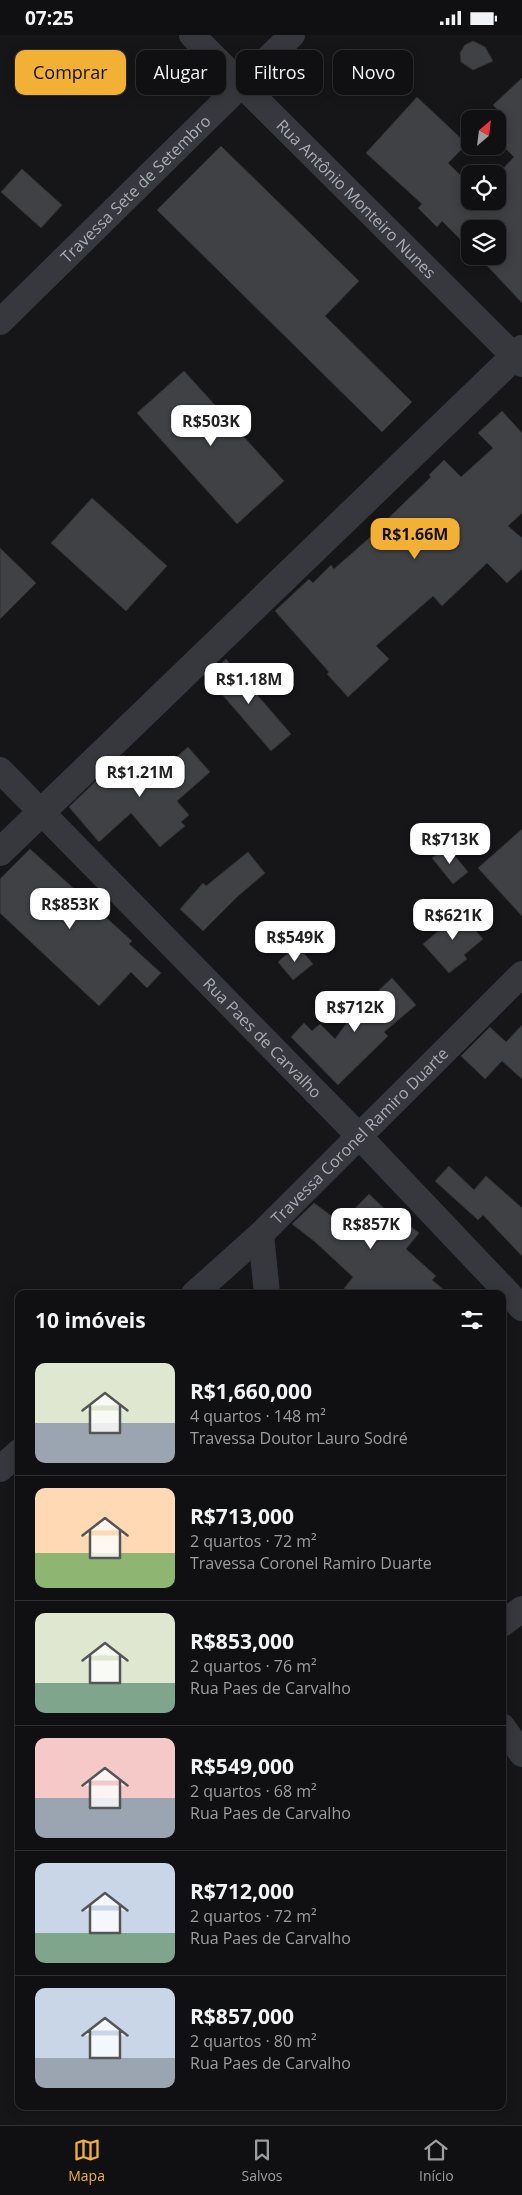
<!DOCTYPE html>
<html lang="pt">
<meta charset="utf-8">
<style>
body{margin:0;font-family:"Open Sans",sans-serif;background:#19191b;color:#f1f3f6;height:100vh;display:flex;flex-direction:column;font-size:19px;white-space:nowrap}
*{box-sizing:border-box;margin:0}
p{font-size:16px;color:#9c9d9f}
.icon{flex:none;width:28px;height:28px;fill:none;stroke:currentColor;stroke-width:2;stroke-linecap:round;stroke-linejoin:round}
.map{position:relative;flex:1;overflow:hidden}
.panel{position:absolute;left:15px;top:1255px;width:491px;height:820px;display:flex;flex-direction:column;background:#101012;border-radius:10px;box-shadow:0 2px 12px #0003,0 0 0 1px #303032}
.panel>*{flex:none}
.top-card{position:absolute;left:15px;top:15px;width:492px;height:45px;display:flex;gap:10px}
.needle{width:32px;rotate:28deg}
.tools{position:absolute;left:461px;top:75px;display:grid;gap:10px}
.tools a{display:grid;place-items:center;width:45px;height:45px;border-radius:10px;background:#101012;box-shadow:0 2px 12px #0003,0 0 0 1px #303032;font-size:25px}
.price{position:absolute;translate:-50% -42px;padding:0 11px;border-radius:10px;background:#fff;color:#222;font-size:16px;line-height:32px;filter:drop-shadow(0 1px 2px #0008)}
.price::after{content:'';position:absolute;left:50%;top:30px;width:15px;height:11px;margin-left:-8px;background:inherit;clip-path:polygon(0 0,100% 0,50% 100%)}
.price.on{background:#f2b134;color:#111}
ul{padding:0;list-style:none}
li{display:flex;align-items:center;gap:15px;height:125px;padding:0 20px}
li+li{border-top:1px solid #303032}
li span{display:grid;place-items:center;flex:none;width:140px;height:100px;border-radius:10px;color:#555}
li>.icon{margin-inline-start:auto}
span .icon{width:60px;height:60px;fill:#fffc;stroke-width:1}
li b{font-size:21px}
h2{display:flex;justify-content:space-between;align-items:center;height:60px;padding:0 20px;font-size:21px}
.tag{padding:0 18px;border-radius:10px;background:#101012;box-shadow:0 2px 12px #0003,0 0 0 1px #303032;font-size:18px;line-height:45px}
.tag.on{background:#f2b134;color:#111}
.status{display:flex;justify-content:space-between;align-items:center;height:35px;padding:0 25px;background:#101012;direction:ltr}
.status svg{height:14px;fill:currentColor}
.tabs{display:flex;justify-content:space-around;align-items:center;height:70px;border-top:1px solid #303032;background:#101012;font-size:14px;color:#9c9d9f}
.tabs a{display:grid;justify-items:center;gap:2px}
.tabs .on{color:#f2b134}
.map>svg:first-child{display:block}
</style>
<div class="status"><b>07:25</b><svg viewBox="0 0 49 12"><path d="M0 12V9h3v3zM5 12V6h3v6zM10 12V3h3v9zM15 12V0h3v12zM26 1h20v11H26zM47 4h2v5h-2z"/></svg></div>
<div class="map">
<svg width="522" height="2090" viewBox="0 0 522 2090">
<rect width="100%" height="100%" fill="#161618"/>
<!-- building -->
<g fill="#404145" stroke="#303034">
<polygon points="473,6 485,12 493,26 473,35 461,27 460,18 465,10"/>
<polygon points="522,43 522,268 478,221 498,221 498,194 470,194 470,214 442,186 437,192 418,173 422,169 366,118 417,62 467,109 448,128 470,150 470,166 498,166 498,139 514,122 498,106 498,75 493,70"/>
<polygon points="221,111 359,246 325,281 412,367 382,397 157,175"/>
<polygon points="22,134 62,170 41,193 1,157"/>
<polygon points="184,336 284,446 237,489 137,378"/>
<polygon points="502,376 522,398 522,478 508,491 522,503 522,534 507,548 487,528 442,571 433,561 376,611 389,624 348,662 327,639 329,637 275,576 309,544 313,548 331,530 334,534 375,498 374,497 431,442 429,440 444,425 461,442 493,413 478,398"/>
<polygon points="92,463 167,531 126,576 51,508"/>
<polygon points="0,513 36,548 0,584"/>
<polygon points="226,624 291,699 271,716 207,642"/>
<polygon points="188,712 210,737 177,766 189,780 181,787 185,791 160,812 131,778 99,807 69,772 123,720 141,740 147,734 154,742"/>
<polygon points="522,794 522,881 478,833"/>
<polygon points="447,811 468,837 453,849 432,823"/>
<polygon points="30,814 132,906 129,909 161,938 147,953 131,937 99,971 0,878 0,844"/>
<polygon points="248,817 265,838 237,862 203,896 180,874 203,848 206,851"/>
<polygon points="455,872 483,904 464,920 467,924 449,938 423,909 443,892 438,887"/>
<polygon points="297,910 313,929 293,945 278,927"/>
<polygon points="392,943 416,970 384,997 388,1001 338,1050 291,1002 304,988 312,996 320,989 335,1004 349,985 352,988 377,957"/>
<polygon points="522,990 522,1044 502,1026 485,1044 461,1021 490,992 506,1007"/>
<polygon points="449,1131 474,1155 486,1141 522,1173 522,1221 483,1180 478,1185 435,1146"/>
<polygon points="369,1159 388,1177 390,1175 419,1198 406,1214 436,1241 432,1245 449,1259 340,1259 353,1242 314,1206 292,1189 314,1168 341,1188"/>
</g>
<g fill="none" stroke-linecap="round" stroke-linejoin="round">
<!-- minor -->
<g stroke="#37383d" stroke-width="26">
<path id="s1" d="M192,0L522,329"/>
<path id="s2" d="M0,287L292,0"/>
<path id="s3" d="M0,735L358,1100L522,1273"/>
<polyline points="261,1199 267,1259"/>
<path id="s4" d="M194,1259L261,1199L522,939"/>
<polyline points="0,1434 19,1417"/>
<polyline points="502,1589 522,1574"/>
<polyline points="502,1691 522,1719"/>
</g>
<!-- tertiary -->
<polyline stroke="#37383d" stroke-width="28" points="0,817 522,314"/>
</g>
<g text-anchor="middle" dominant-baseline="central" stroke-width="5" stroke-linejoin="round" paint-order="stroke">
<!-- street labels -->
<g font-size="16" fill="#a8adb8" stroke="#111113">
<text stroke="none"><textPath href="#s2" startOffset="190">Travessa Sete de Setembro</textPath></text>
<text stroke="none"><textPath href="#s1" startOffset="232">Rua Antônio Monteiro Nunes</textPath></text>
<text stroke="none"><textPath href="#s3" startOffset="375">Rua Paes de Carvalho</textPath></text>
<text stroke="none"><textPath href="#s4" startOffset="229">Travessa Coronel Ramiro Duarte</textPath></text>
</g>
</g>
</svg>
<div class="tools">
<a><svg class="needle" viewBox="-14 -14 28 28"><path d="M0-13l5 13h-10z" fill="#e53935"/><path d="M0 13l5-13h-10z" fill="#9c9d9f"/></svg></a>
<a><svg class="icon" aria-label="locate" viewBox="0 0 24 24"><circle cx="12" cy="12" r="6"/><path d="M12 2v4M12 18v4M2 12h4M18 12h4"/></svg></a>
<a><svg class="icon" aria-label="layers" viewBox="0 0 24 24"><path d="M12 4l9 5-9 5-9-5zM3 14l9 5 9-5"/></svg></a>
</div>
<b class="price" style="left:211px;top:412px">R$503K</b>
<b class="price on" style="left:415px;top:525px">R$1.66M</b>
<b class="price" style="left:249px;top:670px">R$1.18M</b>
<b class="price" style="left:140px;top:763px">R$1.21M</b>
<b class="price" style="left:450px;top:830px">R$713K</b>
<b class="price" style="left:70px;top:895px">R$853K</b>
<b class="price" style="left:453px;top:906px">R$621K</b>
<b class="price" style="left:295px;top:928px">R$549K</b>
<b class="price" style="left:355px;top:998px">R$712K</b>
<b class="price" style="left:371px;top:1215px">R$857K</b>
<div class="top-card">
<a class="tag on">Comprar</a>
<a class="tag">Alugar</a>
<a class="tag">Filtros</a>
<a class="tag">Novo</a>
</div>
<section class="panel">
<h2>10 imóveis<svg class="icon" aria-label="filters" viewBox="0 0 24 24"><path d="M4 7h16M4 17h16"/><circle cx="9" cy="7" r="2"/><circle cx="15" cy="17" r="2"/></svg></h2>
<ul>
<li><span style="background:linear-gradient(#dfe7d0 60%,#9aa5b1 0)"><svg class="icon" aria-label="home" viewBox="0 0 24 24"><path d="M3 11l9-7 9 7M6 9v11h12V9"/></svg></span><div><b>R$1,660,000</b><p>4 quartos · 148 m²</p><p>Travessa Doutor Lauro Sodré</p></div></li>
<li><span style="background:linear-gradient(#ffd9b3 65%,#8fb573 0)"><svg class="icon" aria-label="home" viewBox="0 0 24 24"><path d="M3 11l9-7 9 7M6 9v11h12V9"/></svg></span><div><b>R$713,000</b><p>2 quartos · 72 m²</p><p>Travessa Coronel Ramiro Duarte</p></div></li>
<li><span style="background:linear-gradient(#dfe7d0 70%,#7fa58c 0)"><svg class="icon" aria-label="home" viewBox="0 0 24 24"><path d="M3 11l9-7 9 7M6 9v11h12V9"/></svg></span><div><b>R$853,000</b><p>2 quartos · 76 m²</p><p>Rua Paes de Carvalho</p></div></li>
<li><span style="background:linear-gradient(#f6c9c9 60%,#9aa5b1 0)"><svg class="icon" aria-label="home" viewBox="0 0 24 24"><path d="M3 11l9-7 9 7M6 9v11h12V9"/></svg></span><div><b>R$549,000</b><p>2 quartos · 68 m²</p><p>Rua Paes de Carvalho</p></div></li>
<li><span style="background:linear-gradient(#c9d6e8 70%,#7fa58c 0)"><svg class="icon" aria-label="home" viewBox="0 0 24 24"><path d="M3 11l9-7 9 7M6 9v11h12V9"/></svg></span><div><b>R$712,000</b><p>2 quartos · 72 m²</p><p>Rua Paes de Carvalho</p></div></li>
<li><span style="background:linear-gradient(#c9d6e8 70%,#9aa5b1 0)"><svg class="icon" aria-label="home" viewBox="0 0 24 24"><path d="M3 11l9-7 9 7M6 9v11h12V9"/></svg></span><div><b>R$857,000</b><p>2 quartos · 80 m²</p><p>Rua Paes de Carvalho</p></div></li>
</ul>
</section>
</div>
<nav class="tabs">
<a class="on"><svg class="icon" aria-label="map" viewBox="0 0 24 24"><path d="M3 6l6-2 6 2 6-2v14l-6 2-6-2-6 2zM9 4v14M15 6v14"/></svg>Mapa</a>
<a><svg class="icon" aria-label="saved" viewBox="0 0 24 24"><path d="M7 4h10v16l-5-4-5 4z"/></svg>Salvos</a>
<a><svg class="icon" aria-label="home" viewBox="0 0 24 24"><path d="M3 11l9-7 9 7M6 9v11h12V9"/></svg>Início</a>
</nav>
